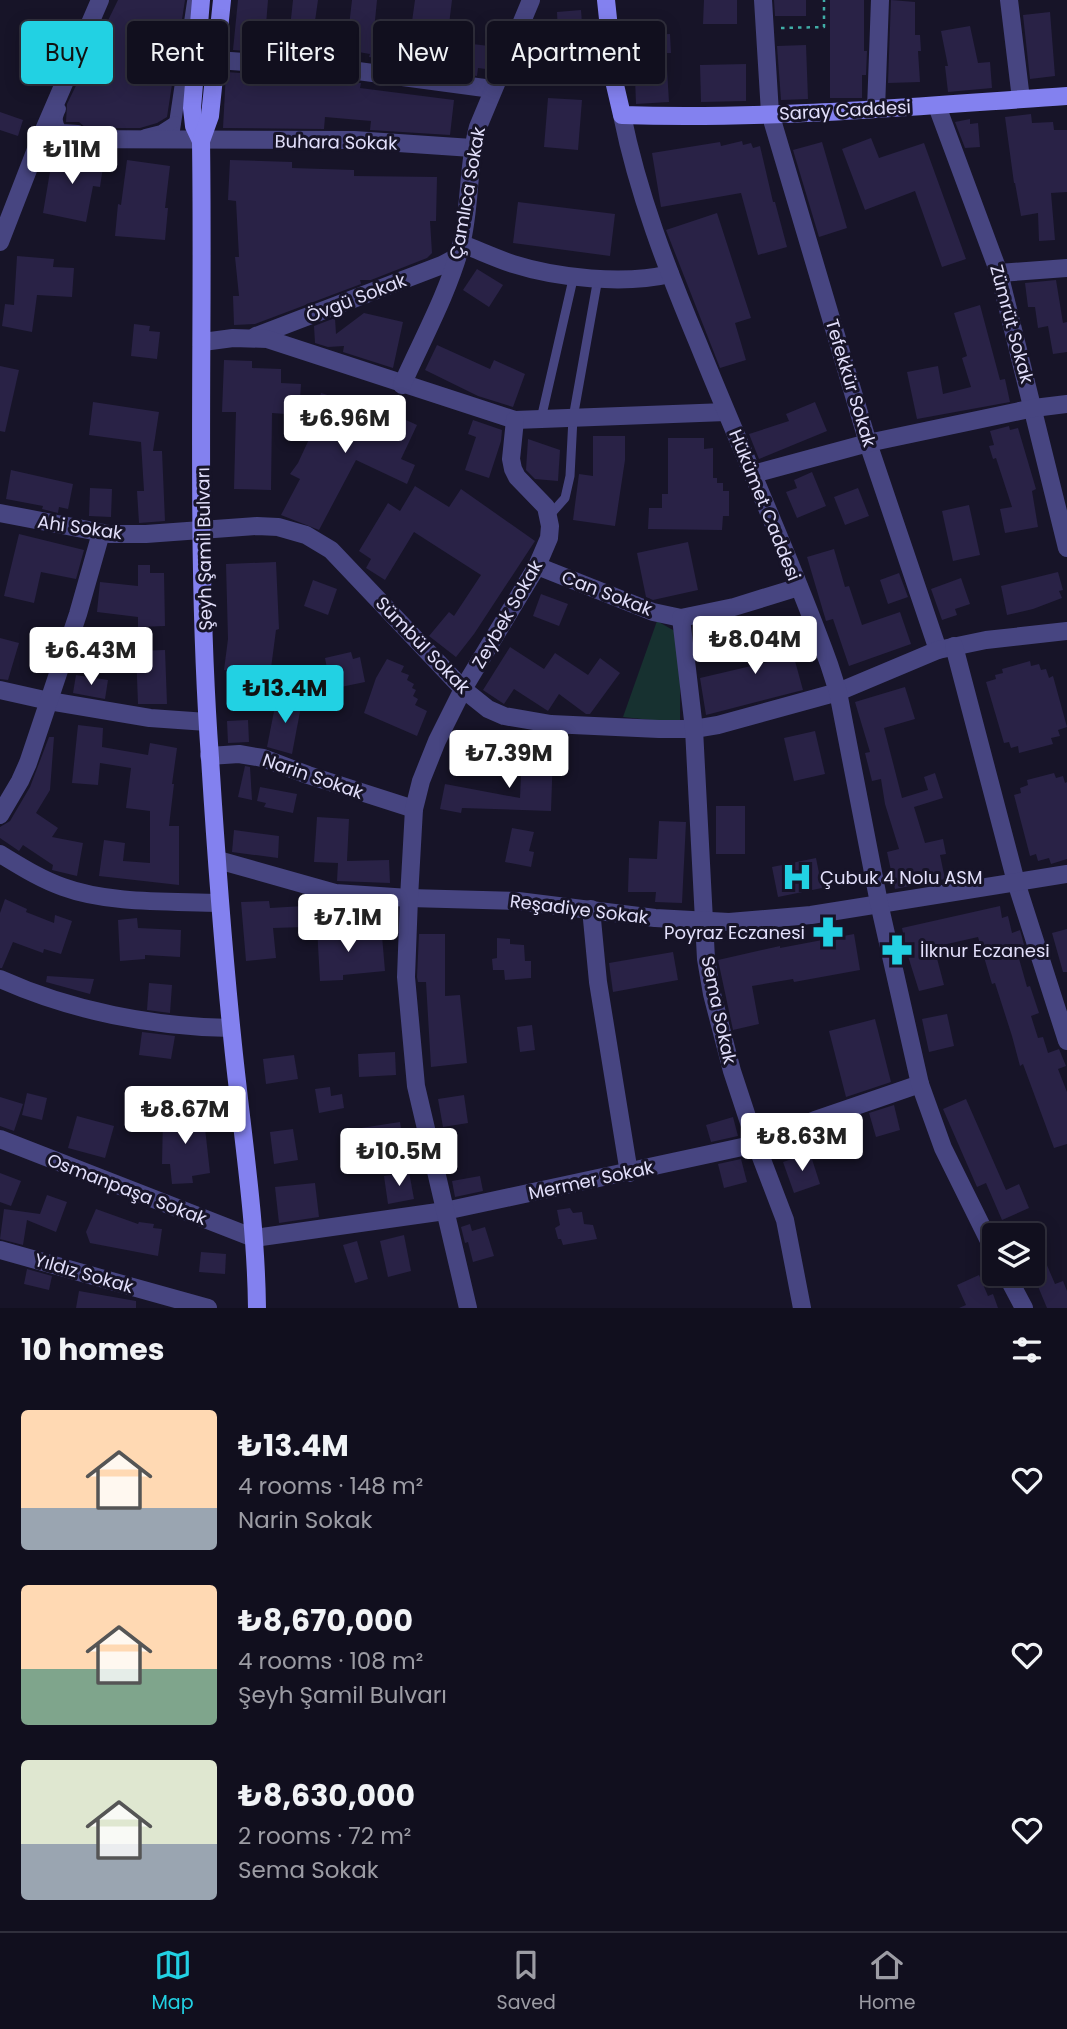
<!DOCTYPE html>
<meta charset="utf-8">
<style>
body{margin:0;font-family:Poppins,sans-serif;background:#1e1d2b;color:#f1f3f6;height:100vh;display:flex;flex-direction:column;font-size:26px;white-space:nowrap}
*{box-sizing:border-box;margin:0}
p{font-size:23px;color:#9c9ca4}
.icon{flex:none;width:38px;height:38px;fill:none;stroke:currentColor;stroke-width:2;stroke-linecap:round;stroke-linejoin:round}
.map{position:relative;height:1308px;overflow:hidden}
.side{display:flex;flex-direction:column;background:#110f1e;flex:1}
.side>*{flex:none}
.top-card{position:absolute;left:21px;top:21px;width:700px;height:63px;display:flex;gap:14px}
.controls{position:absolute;left:982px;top:1223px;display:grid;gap:14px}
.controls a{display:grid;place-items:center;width:63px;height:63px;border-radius:7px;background:#110f1e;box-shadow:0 4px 18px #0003,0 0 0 2px #302f3c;font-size:35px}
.price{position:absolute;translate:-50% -60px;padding:0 16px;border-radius:7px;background:#fff;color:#222;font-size:23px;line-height:46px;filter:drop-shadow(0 2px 4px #0008)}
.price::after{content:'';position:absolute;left:50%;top:42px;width:21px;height:16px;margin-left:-10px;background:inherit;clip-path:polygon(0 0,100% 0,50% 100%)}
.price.current{background:#22d1e3;color:#111}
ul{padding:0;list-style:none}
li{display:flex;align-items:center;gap:21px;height:175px;padding:0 21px}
li span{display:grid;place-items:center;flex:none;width:196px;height:140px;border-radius:7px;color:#555}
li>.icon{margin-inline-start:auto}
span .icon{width:84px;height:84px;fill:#fffc;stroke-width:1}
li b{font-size:30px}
h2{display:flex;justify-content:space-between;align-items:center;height:84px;padding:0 21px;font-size:30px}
.chip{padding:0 24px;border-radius:7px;background:#110f1e;box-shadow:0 4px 18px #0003,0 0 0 2px #302f3c;font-size:24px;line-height:63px}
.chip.current{background:#22d1e3;color:#111}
.menu{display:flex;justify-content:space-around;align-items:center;height:98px;border-top:2px solid #302f3c;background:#110f1e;font-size:19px;color:#9c9ca4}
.menu a{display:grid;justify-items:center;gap:4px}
.menu .current{color:#22d1e3}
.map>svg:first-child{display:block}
</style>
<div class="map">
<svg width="1067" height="1308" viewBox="0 0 1067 1308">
<rect width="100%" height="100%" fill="#171428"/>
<!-- green -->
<polygon fill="#173130" points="657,621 680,634 680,723 623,717"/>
<!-- building -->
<g fill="#292246">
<polygon points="118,0 185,0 167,117 157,123 140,128 86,128 79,122 66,122 67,104"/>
<polygon points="238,0 268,0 266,25 290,28 293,0 318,0 315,21 349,26 352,0 377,0 374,31 410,36 415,0 452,0 447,41 489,46 486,69 478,68 477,76 412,67 412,63 369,57 370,54 323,46 322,53 272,46 272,53 233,50"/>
<polygon points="704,0 737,0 737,24 703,24"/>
<polygon points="774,0 806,0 806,16 775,16"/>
<polygon points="830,0 864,0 864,51 867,51 866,75 862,75 862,98 830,98"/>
<polygon points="891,0 915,2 915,35 920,35 921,51 918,51 920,82 888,83"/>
<polygon points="581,10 585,62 538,66 536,35 558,33 557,12"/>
<polygon points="1050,12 1055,76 1030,79 1023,15"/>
<polygon points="970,26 978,63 990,62 992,88 948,92 945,66 948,66 941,31"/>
<polygon points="670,34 671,53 666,53 669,102 636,104 635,78 644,77 643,54 630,54 630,35"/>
<polygon points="806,45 808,99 781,100 777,46"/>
<polygon points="746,64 746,101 701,102 700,65"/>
<polygon points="226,72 327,79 361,83 360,88 454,100 450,135 370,130 371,121 325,117 324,129 223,128"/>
<polygon points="548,98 582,100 578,150 544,147"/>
<polygon points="0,112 23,120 18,136 0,130"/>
<polygon points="1031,114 1032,123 1053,122 1054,130 1067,130 1067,192 1051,193 1055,240 1039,241 1038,213 1021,216 1015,183 1014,183 1005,117"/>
<polygon points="970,119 970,124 978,123 980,147 965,148 955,122"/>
<polygon points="871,138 879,158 924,143 966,259 942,267 915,191 865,210 842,149"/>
<polygon points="742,141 743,145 751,143 753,148 760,146 773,202 775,202 787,247 758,255 741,193 661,207 652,153 720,142 721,146"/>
<polygon points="822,142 847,228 819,237 793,150"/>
<polygon points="53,154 104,160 100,187 93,186 86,222 43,213"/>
<polygon points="127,160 170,166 165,208 168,208 165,240 115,236 118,204 121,205"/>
<polygon points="230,160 292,162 292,168 354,170 354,176 437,177 436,221 430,221 432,253 427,258 371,280 360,280 361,284 255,324 234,325 233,296 239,296 235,257 239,257 236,201 228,200"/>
<polygon points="518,202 615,214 610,256 513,243"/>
<polygon points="717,213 751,318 735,323 746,360 720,368 666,230"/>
<polygon points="17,256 54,259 53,267 74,268 72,297 37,295 32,332 2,326 5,304 14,305"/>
<polygon points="477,269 503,285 489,307 463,290"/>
<polygon points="1056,280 1063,323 1067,322 1067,352 1053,354 1048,326 1038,328 1035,307 1028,307 1025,283"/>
<polygon points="980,305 1000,380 1005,379 1010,402 917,419 907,372 938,366 943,394 971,387 962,358 967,356 954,313"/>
<polygon points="364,313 403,322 393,368 343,352 344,346 328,347 315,343 314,326 335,318 336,334"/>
<polygon points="134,324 150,326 149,331 160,332 157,359 131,356"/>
<polygon points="437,345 490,369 494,360 525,374 513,407 478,396 425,370"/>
<polygon points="224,360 252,361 252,368 281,369 281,383 301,384 299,415 272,413 271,490 234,489 236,412 222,412"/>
<polygon points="0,366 19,370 5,432 0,431"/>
<polygon points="321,393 394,416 395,415 417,425 401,459 415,465 407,484 356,460 319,530 281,515 300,479 290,474 298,463 311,435 308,434"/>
<polygon points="93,402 159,412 153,451 162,451 165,521 139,523 137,491 144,491 141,442 89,435"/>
<polygon points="815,402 827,431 759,459 749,434 789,421 786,414"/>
<polygon points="473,420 502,430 501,441 489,478 465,470 476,437 468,434"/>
<polygon points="1009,426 1010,430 1018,428 1036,489 1032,491 1038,527 1005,533 1000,509 1012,507 996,458 993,459 989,446 994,445 990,431"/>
<polygon points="593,436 625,436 625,460 615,526 573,520 579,474 593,476"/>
<polygon points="668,438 704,438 704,449 713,448 713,478 717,478 717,483 723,483 723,491 729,491 729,516 723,516 722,530 648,529 649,508 662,508 662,494 668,494"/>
<polygon points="528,439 560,450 558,481 535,479 526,470"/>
<polygon points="11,470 73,484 68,509 59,507 58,513 42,509 43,506 6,499"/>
<polygon points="812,472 826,506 797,518 786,492 797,488 794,480"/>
<polygon points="415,486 449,507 461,489 535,541 474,634 456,657 429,636 449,612 454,616 481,575 414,532 385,580 366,568 371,559 359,551 388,503 400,511"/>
<polygon points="90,488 112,489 111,517 89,516"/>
<polygon points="858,488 869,516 845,525 834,497"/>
<polygon points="969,505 980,555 953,561 942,511"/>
<polygon points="19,534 84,550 76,579 41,572 34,603 4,596"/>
<polygon points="688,542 698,590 653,600 646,597 637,553"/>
<polygon points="834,549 845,587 849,586 862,625 900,612 911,644 849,666 833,619 826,621 807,557"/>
<polygon points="276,562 279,629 276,630 270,676 224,670 228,639 226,564"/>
<polygon points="138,565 150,565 150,573 164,573 165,626 138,627 138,617 97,612 100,582 138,586"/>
<polygon points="1058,572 1063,590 1059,591 1062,598 1033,609 1007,615 1001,586"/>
<polygon points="899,573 908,597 888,604 880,580"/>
<polygon points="961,578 970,604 955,609 957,615 942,620 931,589"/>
<polygon points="313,580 337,589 328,615 304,606"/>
<polygon points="541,594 568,604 559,626 533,616"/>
<polygon points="779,616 790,662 795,661 803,690 706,715 700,678 768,662 758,622"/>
<polygon points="0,638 19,643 8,680 0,679"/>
<polygon points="510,647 544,669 555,653 588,675 600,658 620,673 590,714 586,714 559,694 548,711 514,689 504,704 483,690"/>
<polygon points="165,650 167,704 138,704 136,651"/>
<polygon points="351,652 353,659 360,657 365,682 331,689 325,658"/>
<polygon points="387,659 404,666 401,672 409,675 407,680 414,684 412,688 416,690 413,696 418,699 415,705 427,711 417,736 364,713 376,678"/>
<polygon points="1030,661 1031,666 1039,664 1041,670 1046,669 1049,678 1053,676 1067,727 1058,730 1060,736 1051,738 1053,744 1019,753 1018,746 1011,748 1009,742 1004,743 986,682 996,679 995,675 1003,673 1002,669"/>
<polygon points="76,675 108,680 105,699 73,693"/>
<polygon points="905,687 915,719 884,728 902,798 928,790 924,777 935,773 943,798 914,807 925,843 943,839 946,854 940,855 945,879 895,889 887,852 899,849 885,804 881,779 872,781 865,753 870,752 855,702"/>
<polygon points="277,696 302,701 292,754 267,747"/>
<polygon points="248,720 249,742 228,743 227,721"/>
<polygon points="78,725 103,728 102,747 148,755 150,743 177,748 172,784 174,784 169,826 179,826 179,885 99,876 104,840 125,843 123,861 150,863 150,811 126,808 131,768 100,763 98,785 72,783"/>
<polygon points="815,731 825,774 794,781 784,738"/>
<polygon points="49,737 54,737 50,790 36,813 58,828 52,837 83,843 77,876 52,870 53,865 23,845 19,851 0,838 0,827 10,821 30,787"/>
<polygon points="522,752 553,753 551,811 462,808 461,813 440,809 445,784 520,798"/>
<polygon points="245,766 250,767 252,800 238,797"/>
<polygon points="1054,773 1056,778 1063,776 1065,783 1067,782 1067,859 1051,864 1049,858 1038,861 1036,854 1030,856 1014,795 1021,793 1020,788 1028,785 1027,780"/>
<polygon points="260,787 297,794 293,813 264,807 266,803 257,801"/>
<rect x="716" y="806" width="29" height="48"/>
<polygon points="317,817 349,819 347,861 389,860 390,883 337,881 338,863 314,862"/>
<polygon points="659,821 686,822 682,903 655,902 656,892 628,892 629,858 657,859"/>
<polygon points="512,828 534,832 529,851 534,852 531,867 505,862"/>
<polygon points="234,830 279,836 278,858 232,852"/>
<polygon points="816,858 822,888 778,897 772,867"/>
<polygon points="5,899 27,909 26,912 54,923 55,915 72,921 61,954 44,949 43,953 13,942 2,968 0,968 0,913"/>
<polygon points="269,901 270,908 304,906 305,927 273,928 276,958 246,961 241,902"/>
<polygon points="1000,906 1002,918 1008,916 1012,933 1020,930 1022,937 1024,945 1016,948 1027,987 1030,986 1039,1013 1031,1016 1038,1038 1043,1037 1048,1053 1059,1049 1066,1066 1058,1069 1067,1092 1067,1144 1054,1148 1023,1064 1020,1066 1012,1036 995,983 992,984 978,937 934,947 944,985 919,991 907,953 902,928"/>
<polygon points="137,918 138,928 181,930 180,957 145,955 145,959 120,961 118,920"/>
<polygon points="344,925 344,939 382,936 385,971 343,975 343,980 320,981 317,927"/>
<polygon points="1067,929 1067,972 1063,972 1052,933"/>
<polygon points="419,934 445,934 445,996 460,995 467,1063 431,1067 426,982 418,982 417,977"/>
<polygon points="854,934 860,970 794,982 793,979 752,986 759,1024 733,1030 718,960 780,946 780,948"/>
<polygon points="497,938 510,939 510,944 524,945 525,961 531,961 531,978 505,980 504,970 493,970 492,959 497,958"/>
<polygon points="673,952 678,980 613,992 609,963"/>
<polygon points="47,976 94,979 90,994 46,982"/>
<polygon points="149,983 172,985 170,1013 147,1010"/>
<polygon points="947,1014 954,1046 929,1052 922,1019"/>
<polygon points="875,1019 891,1082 846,1097 829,1031"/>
<polygon points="532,1025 535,1050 520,1052 517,1027"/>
<polygon points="142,1032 175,1036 171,1059 139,1055"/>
<polygon points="395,1052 396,1075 359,1077 358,1054"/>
<polygon points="294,1055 298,1079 266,1084 263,1059"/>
<polygon points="330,1087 331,1096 342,1094 344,1108 319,1113 315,1089"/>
<polygon points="27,1093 47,1098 42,1120 22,1115"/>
<polygon points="464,1095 468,1123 443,1127 438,1099"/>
<polygon points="0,1097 23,1104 14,1131 0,1126"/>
<polygon points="966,1099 1006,1190 1019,1184 1029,1208 1002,1220 986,1183 977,1187 943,1109"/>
<polygon points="894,1105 900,1130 876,1137 869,1113"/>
<polygon points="203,1110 210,1173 192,1176 193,1183 172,1184 170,1164 162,1164 163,1116"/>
<polygon points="77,1116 114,1126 105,1158 68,1148"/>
<polygon points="733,1117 738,1136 711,1142 706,1125"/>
<polygon points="400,1122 404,1146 351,1154 348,1130"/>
<polygon points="293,1129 298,1160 274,1164 270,1132"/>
<polygon points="810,1153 820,1184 794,1193 783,1162"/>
<polygon points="741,1159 747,1182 724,1188 718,1164"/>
<polygon points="409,1172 414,1199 388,1204 384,1176"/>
<polygon points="0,1173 21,1181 11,1206 0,1202"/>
<polygon points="480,1176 483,1191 455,1197 452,1181"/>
<polygon points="315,1183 319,1217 279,1223 275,1187"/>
<polygon points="47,1195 67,1202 56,1232 27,1220 23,1245 0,1239 4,1209 40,1214"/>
<polygon points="570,1208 573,1213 582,1212 584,1224 593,1225 597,1239 563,1245 561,1239 558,1239 555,1228 560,1225 557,1210"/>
<polygon points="96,1209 138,1224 139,1222 154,1224 153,1228 162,1229 158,1256 90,1243 86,1232"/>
<polygon points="470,1224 472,1231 485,1227 494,1256 473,1262 468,1242 465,1243 461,1227"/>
<polygon points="1032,1230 1055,1284 1063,1281 1067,1291 1067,1308 1047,1308 1032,1272"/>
<polygon points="404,1235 411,1271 388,1277 380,1241"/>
<polygon points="357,1241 368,1279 355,1283 343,1245"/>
<polygon points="201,1252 226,1254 225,1274 199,1272"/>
<polygon points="27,1269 52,1276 49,1290 24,1284"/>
<polygon points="979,1275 988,1296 993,1294 998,1308 959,1308 966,1305 957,1285"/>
<polygon points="79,1291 136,1301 136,1308 76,1308"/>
</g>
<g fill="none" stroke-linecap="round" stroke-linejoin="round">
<!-- path -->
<polyline stroke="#40ada6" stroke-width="2.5" stroke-dasharray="3.5 5" stroke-linecap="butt" points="781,28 824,27 824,0"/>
<!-- service -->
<g stroke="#474581" stroke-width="9">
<polyline points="541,419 574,275"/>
<polyline points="549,516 565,498 570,476 573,418 598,278"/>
</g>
<!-- pedestrian -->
<g stroke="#474581" stroke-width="12">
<path d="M60,109C56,117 55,122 61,130L78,131"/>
<polyline points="174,130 193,2"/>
<polyline points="145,135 161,131 175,122"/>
</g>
<!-- minor -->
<g stroke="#474581" stroke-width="18">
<polyline points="763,0 770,113 868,443 938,650"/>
<polyline points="1009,0 1021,99"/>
<polyline points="216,60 343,69 492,89"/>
<polyline points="937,106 999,273 1067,548"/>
<polyline points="876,109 880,0"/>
<polyline points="40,139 354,140 472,148"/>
<path d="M462,244C478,250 495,258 513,264C557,278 624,285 670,274"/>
<polyline points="999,273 1067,268"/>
<polyline points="256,336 442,265 457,257"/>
<polyline points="203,342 233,338 267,339 515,420 726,412"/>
<path d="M402,385C422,340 448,293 461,245C471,206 467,166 478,127L531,0"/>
<polyline points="753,474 868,443 1034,408 1067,404"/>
<polyline points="0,513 109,534 146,534 257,526 278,527 306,535 331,550 463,689 488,709 504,716 551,724 659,729 694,729 718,725 838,692 938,650 986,640 1067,631"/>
<polyline points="537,566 653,612 681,618 734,607 799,587"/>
<polyline points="681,618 694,729 706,959 712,994 732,1071 756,1144 785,1220 802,1308"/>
<polyline points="954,646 1016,882 1067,1041"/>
<polyline points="0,690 49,701 150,718 207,722"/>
<polyline points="209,756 239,754 263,758 308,775 414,809"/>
<polyline points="0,815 20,781 28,763 78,614 101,533"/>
<path d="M0,854C20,866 40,879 63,887C109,904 170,901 220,903"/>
<polyline points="218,860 335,893 409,898 518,901 655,918 729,922 811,915 1067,874"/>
<polyline points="591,909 598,982 629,1173"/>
<path d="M0,979C71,1011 154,1027 231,1028"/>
<polyline points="0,1139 254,1238 445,1211 756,1144 815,1120 920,1084"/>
<polyline points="0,1250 208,1308"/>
<polyline points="468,1308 416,1086 406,977 409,898 414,809 421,781 437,741 463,689 537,566 549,538 550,526 546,507 517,477 513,469 511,459 515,420"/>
</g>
<!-- tertiary -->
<g stroke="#474581" stroke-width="18">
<path d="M622,115C638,194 667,269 698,343C741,450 790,556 829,664L838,692L879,903L920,1084L943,1148L994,1251"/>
<polyline points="0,242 40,139 100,0"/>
<polyline points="1006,1274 1024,1308"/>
</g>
<!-- secondary -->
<g stroke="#8381ef" stroke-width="18">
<polyline points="201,0 192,108 194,126 201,141"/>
<path d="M222,0L210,116L201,141C204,345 195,554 210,758C216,854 223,949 233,1045C242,1133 256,1220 257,1308"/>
<path d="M606,0L615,85L622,115C770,120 919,106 1067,96"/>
</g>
</g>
<!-- icons -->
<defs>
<g id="hospital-bare" transform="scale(2.415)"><path d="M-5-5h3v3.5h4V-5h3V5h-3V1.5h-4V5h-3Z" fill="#22d1e3" stroke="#171428" stroke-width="2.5" paint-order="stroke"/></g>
<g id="pharmacy-bare" transform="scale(2.415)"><path d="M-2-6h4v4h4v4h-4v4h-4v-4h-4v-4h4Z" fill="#22d1e3" stroke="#171428" stroke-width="2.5" paint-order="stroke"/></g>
</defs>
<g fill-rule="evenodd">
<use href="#hospital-bare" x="797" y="877"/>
<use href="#pharmacy-bare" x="828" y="932"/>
<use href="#pharmacy-bare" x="897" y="950"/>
</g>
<g text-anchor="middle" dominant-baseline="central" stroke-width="6" stroke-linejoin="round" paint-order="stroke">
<!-- street labels -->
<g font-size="18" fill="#e2dffb" stroke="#171428">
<text transform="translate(845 110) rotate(-3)">Saray Caddesi</text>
<text transform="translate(336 142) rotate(1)">Buhara Sokak</text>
<text transform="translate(467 193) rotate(-80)">Çamlıca Sokak</text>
<text transform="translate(356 298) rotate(-21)">Övgü Sokak</text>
<text transform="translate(1012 324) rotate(75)">Zümrüt Sokak</text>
<text transform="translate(851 383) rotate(73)">Tefekkür Sokak</text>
<text transform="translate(765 505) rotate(68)">Hükümet Caddesi</text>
<text transform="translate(80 527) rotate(8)">Ahi Sokak</text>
<text transform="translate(204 549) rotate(-91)">Şeyh Şamil Bulvarı</text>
<text transform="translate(607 593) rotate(21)">Can Sokak</text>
<text transform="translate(507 614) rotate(-60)">Zeybek Sokak</text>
<text transform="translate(423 645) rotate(46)">Sümbül Sokak</text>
<text transform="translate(313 776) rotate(19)">Narin Sokak</text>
<text transform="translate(579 909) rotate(7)">Reşadiye Sokak</text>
<text transform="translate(719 1010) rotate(78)">Sema Sokak</text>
<text transform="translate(591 1180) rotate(-12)">Mermer Sokak</text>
<text transform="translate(127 1189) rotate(21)">Osmanpaşa Sokak</text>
<text transform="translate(84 1273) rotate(16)">Yıldız Sokak</text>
</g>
<!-- poi labels -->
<g font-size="18" fill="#e2dffb" stroke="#171428" text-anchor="start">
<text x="820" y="877">Çubuk 4 Nolu ASM</text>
<text x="805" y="932" text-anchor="end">Poyraz Eczanesi</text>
<text x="920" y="950">İlknur Eczanesi</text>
</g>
</g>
</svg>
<div class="controls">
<a><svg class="icon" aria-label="layers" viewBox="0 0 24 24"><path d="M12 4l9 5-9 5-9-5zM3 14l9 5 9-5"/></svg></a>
</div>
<b class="price" style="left:72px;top:186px">₺11M</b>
<b class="price" style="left:345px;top:455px">₺6.96M</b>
<b class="price" style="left:755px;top:676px">₺8.04M</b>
<b class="price" style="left:91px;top:687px">₺6.43M</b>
<b class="price current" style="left:285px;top:725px">₺13.4M</b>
<b class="price" style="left:509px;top:790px">₺7.39M</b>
<b class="price" style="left:348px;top:954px">₺7.1M</b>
<b class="price" style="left:185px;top:1146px">₺8.67M</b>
<b class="price" style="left:802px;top:1173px">₺8.63M</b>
<b class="price" style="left:399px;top:1188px">₺10.5M</b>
<div class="top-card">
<a class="chip current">Buy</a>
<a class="chip">Rent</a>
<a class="chip">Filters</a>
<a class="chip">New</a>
<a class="chip">Apartment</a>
</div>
</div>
<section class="side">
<h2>10 homes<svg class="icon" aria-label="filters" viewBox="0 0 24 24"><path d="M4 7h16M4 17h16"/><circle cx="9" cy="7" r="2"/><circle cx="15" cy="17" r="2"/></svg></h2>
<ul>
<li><span style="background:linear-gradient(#ffd9b3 70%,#9aa5b1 0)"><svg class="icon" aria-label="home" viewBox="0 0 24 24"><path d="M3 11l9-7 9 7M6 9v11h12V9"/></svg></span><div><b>₺13.4M</b><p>4 rooms · 148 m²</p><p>Narin Sokak</p></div><svg class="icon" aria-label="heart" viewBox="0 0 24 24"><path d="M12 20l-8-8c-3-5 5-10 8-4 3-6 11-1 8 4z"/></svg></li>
<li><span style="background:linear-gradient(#ffd9b3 60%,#7fa58c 0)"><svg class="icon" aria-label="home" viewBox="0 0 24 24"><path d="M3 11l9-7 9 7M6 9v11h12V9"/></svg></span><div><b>₺8,670,000</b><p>4 rooms · 108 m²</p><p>Şeyh Şamil Bulvarı</p></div><svg class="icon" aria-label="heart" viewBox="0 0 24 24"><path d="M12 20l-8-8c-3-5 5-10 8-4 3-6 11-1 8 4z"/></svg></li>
<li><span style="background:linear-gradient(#dfe7d0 60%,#9aa5b1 0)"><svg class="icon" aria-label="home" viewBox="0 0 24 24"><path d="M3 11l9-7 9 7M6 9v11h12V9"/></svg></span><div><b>₺8,630,000</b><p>2 rooms · 72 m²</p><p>Sema Sokak</p></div><svg class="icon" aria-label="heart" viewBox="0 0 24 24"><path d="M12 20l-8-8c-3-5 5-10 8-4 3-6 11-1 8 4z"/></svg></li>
</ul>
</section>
<nav class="menu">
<a class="current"><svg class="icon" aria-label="map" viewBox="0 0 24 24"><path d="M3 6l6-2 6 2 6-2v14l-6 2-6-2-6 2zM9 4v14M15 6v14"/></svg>Map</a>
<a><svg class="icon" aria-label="saved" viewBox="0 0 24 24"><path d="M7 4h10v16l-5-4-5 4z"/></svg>Saved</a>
<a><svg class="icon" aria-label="home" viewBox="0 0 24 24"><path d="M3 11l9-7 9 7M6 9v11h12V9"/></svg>Home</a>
</nav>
